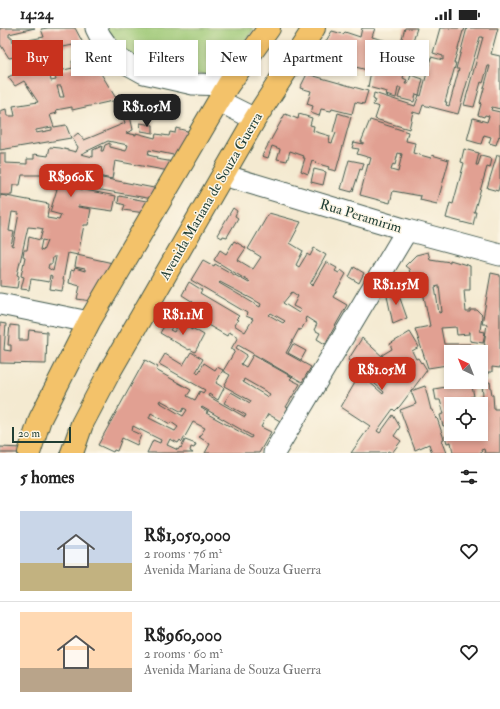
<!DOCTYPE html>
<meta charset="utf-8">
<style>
body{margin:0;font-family:"IM FELL Double Pica",serif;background:#f6f6f6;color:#222;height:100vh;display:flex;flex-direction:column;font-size:15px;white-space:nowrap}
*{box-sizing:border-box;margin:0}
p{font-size:13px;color:#767676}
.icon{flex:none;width:22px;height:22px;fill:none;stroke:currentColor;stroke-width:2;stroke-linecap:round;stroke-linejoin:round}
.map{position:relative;height:425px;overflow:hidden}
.details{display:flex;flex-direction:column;background:#fff;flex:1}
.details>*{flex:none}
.hud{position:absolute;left:12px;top:12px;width:476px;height:36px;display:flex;gap:8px}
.needle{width:26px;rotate:317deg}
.fabs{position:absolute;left:444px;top:317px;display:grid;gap:8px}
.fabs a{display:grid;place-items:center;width:44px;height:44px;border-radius:0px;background:#fff;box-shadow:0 2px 6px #0003;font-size:20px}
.scale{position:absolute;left:12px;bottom:10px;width:59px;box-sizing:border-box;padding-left:4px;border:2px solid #1f3d34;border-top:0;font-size:11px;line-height:14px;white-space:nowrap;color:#1f3d34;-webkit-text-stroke:3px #fcf5e5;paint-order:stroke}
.price{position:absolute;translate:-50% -34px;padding:0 9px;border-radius:8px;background:#c8321e;color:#fff;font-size:13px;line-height:26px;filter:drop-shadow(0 1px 2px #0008)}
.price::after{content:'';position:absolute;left:50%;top:24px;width:12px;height:9px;margin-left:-6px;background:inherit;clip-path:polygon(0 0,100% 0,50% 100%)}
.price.current{background:#222;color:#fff}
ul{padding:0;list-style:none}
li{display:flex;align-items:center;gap:12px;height:100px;padding:0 20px}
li+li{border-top:1px solid #e0e0e0}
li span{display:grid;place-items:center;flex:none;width:112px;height:80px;border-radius:0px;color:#555}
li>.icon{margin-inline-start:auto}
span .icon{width:48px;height:48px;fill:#fffc;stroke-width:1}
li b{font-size:17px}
h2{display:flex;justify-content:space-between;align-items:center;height:48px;padding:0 20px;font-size:17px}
.pill{padding:0 14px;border-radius:0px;background:#fff;box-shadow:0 2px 6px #0003;font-size:14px;line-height:36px}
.pill.current{background:#c8321e;color:#fff}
.status{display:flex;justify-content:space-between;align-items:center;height:28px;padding:0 20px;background:#fff;direction:ltr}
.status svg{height:11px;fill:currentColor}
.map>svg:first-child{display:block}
</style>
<div class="status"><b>14:24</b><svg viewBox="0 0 49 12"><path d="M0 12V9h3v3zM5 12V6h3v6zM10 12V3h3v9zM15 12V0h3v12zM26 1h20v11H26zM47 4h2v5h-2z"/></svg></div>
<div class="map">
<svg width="500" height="425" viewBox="0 0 500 425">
<rect width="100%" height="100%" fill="#fcf5e5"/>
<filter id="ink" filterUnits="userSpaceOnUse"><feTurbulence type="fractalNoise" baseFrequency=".025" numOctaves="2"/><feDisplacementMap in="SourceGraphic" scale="8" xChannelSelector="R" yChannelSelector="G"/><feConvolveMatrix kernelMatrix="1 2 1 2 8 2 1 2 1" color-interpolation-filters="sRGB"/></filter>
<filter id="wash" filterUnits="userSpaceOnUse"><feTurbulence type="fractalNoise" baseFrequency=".012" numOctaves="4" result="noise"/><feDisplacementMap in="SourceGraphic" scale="16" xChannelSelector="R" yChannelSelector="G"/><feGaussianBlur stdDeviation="0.9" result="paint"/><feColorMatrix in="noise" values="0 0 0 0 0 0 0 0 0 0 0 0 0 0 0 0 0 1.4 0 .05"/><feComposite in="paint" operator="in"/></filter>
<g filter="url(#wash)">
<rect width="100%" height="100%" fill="#f4ead1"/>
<!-- green -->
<polygon fill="#9cc875" stroke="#5e8254" points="100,0 254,0 223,51 127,32"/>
<g id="blocks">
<!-- building -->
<g fill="#e1a092" fill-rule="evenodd">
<polygon points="0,0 35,0 9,6 9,9 12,9 13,15 44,9 41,1 48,0 75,0 83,15 9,30 0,16"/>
<polygon points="362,0 375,0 372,9 387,13 385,19 392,21 393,18 399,20 405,0 417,0 409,25 410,25 408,31 402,29 402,27 398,26 395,35 406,39 403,50 407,52 405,56 408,56 411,47 423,51 419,67 416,66 414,74 398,70 401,60 398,60 396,70 386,67 387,64 368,59 371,43 344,36 347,26 339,23 335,36 316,30 332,3 343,6 345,4 360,9"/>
<polygon points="440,0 465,0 464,3 463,3 454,35 456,35 445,74 447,74 446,77 449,78 459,41 456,41 467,0 498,0 491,26 500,28 500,81 492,79 491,82 500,84 500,109 499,108 496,117 489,115 491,109 484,107 481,116 467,112 473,90 487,94 489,88 485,87 484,89 478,87 481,76 480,75 490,38 488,38 483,55 481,54 474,79 464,77 483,9 480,9 458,86 423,77 420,86 413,84 409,101 375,91 379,79 373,77 375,72 373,71 374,65 415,78 419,67 421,68 431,29 443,32 443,28 433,25"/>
<polygon points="414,27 419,29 418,32 416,32 414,39 411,38"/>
<path d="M91,29L117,72L72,82V79L56,82L57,85L50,87L54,99L66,97L71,110L0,122V83L6,81L7,88H15L13,78L38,74L24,53L15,58L8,49L19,44V43L48,37L51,53L56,52L54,44L73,40L72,33ZM57,58H61L64,69H60ZM52,99V102L36,105V102Z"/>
<polygon points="307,46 368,63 364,76 355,74 352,86 332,81 331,83 321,81 319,88 311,85 313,78 307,76 311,63 300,60"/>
<path d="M129,83L133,102L126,105L136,107V105L155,110L156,106L169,108L170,104L175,105L176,100L191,104L178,128L149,122L148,127L157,129L156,131L174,134L169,143L115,133L112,151L98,148L97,149L159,161L153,171L84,159L87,147L75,145L73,149L82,152L80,161L116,168L113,183L78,178V179L91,181L88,197H84L78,227L68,225L63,252H64L62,263L50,261L52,248L50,247L49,254L31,251L29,262L21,261L24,249L21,248L25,229L23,228L24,222H27L29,209L40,212L43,201L39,200L28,199L17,247L19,248L17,260L0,258V169L1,167L49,176L47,190L59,192L61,187L50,184L57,161L48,158L51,147H22L20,157H13L12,167H0V125H5V135L27,136V131H34V126L48,128L50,119L60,120L76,124L78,119L72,110L78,105L84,112L94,108L125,95L122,86ZM108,113L128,117L126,123L110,119V115L105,117L103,123H101L102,118L93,122V129L81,126ZM12,184L19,185L13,218L11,217L14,204L9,203ZM42,212L47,213L43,223L40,222ZM53,229H56L53,243L48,240L49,236H52Z"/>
<polygon points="338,85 351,89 336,143 328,141 329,139 315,135 316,134 312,133 308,146 301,143 305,130 303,130 304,128 290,123 287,133 277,131 280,121 272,118 268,130 262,128 285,86 298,91 299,86 312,90 310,97 314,98 313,103 330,108 329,114 332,115 336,105 333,104"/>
<path d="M370,92L408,104L406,113L415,115L413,125L431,130L432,127L449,132L437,176L420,172L421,168L393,163L390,175L360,167L368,136L369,137L371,130L357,126L359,121L352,120L354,114L363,116V114H361ZM398,125L402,126L398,144L391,142L393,136L395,137Z"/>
<polygon points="140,95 153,97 153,105 141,103"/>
<polygon points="464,121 479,125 476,137 478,137 481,128 492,131 490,140 487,139 474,184 476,184 473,197 446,190 450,175 453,176 464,135 461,134"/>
<polygon points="497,127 500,127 500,154 498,163 487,160"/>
<polygon points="349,132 364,135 362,142 360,141 353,163 352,163 352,164 341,161"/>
<polygon points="314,141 326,144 323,157 311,154"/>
<polygon points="119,168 152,174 145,185 123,182 125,177 118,175"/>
<polygon points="233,180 237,183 235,188 238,190 227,209 223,208 222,210 217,207"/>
<path d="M269,185L301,194L290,215L303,223L296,237L299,239L307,226L310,228L314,220L326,227L310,256L312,258L326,234L337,240L335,243L339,245L341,242L346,246L333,269L347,277L325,316L317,311L320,305L314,302L317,296L306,289L305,292L306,293L301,302L299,301L286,325L311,339L302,354L238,317L236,320L247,327L241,336L246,339L253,327L292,349L290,351L300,356L286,379L288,380L280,393L268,386L261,399L271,404L259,425H205L210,416L199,409L205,400L193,394L182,414L180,412L178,415L170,411L167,417L178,422L180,419L181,420L185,412L196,416L194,420L191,419L190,423L193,425H147L153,412L160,415L161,412L133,398L132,403L141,407L137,417L122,410L117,423L114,422L113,424L98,417L145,332L158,339L156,342L191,362L187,368L195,372L200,363L203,365L205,362L159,336L165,326L183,337L191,324L203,331L196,344L198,346L204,335L215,342L217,339L223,342L216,355L224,360L218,372L209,366L208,368L245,389L246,387L224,375L231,364L250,375L251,373L224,358L230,347L223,343L235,323L231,321L238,309L229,304L227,308L199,292L198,294L189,289L191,287L187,284L193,274L182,267L189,254L202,262L200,265L239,288L236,291L238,292L234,297L245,304L253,291L246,288L247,285L191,252L203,232L214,238L215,236L249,255L250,254L214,232L220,222L226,226L234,213L246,220L238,232L253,241L261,229L248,221ZM220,254L256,273L261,276L260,279L219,255ZM292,264L298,268L293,278L301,282L299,285L283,275ZM271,285L285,293L283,295L269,287ZM244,351L270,366L268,369L243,354ZM160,372L182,384L184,380L187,382L183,388L159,374ZM202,379L252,408L251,410L206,385L208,384L201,380ZM151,385L170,396L171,394L178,399L175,403L149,390Z"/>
<path d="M428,224L430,231L450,234V232L470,238V262H464L466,284H470V282H477L482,287L480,303L485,304L483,315L470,313V304H469V306L457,307L456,299L441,300L444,316H470V324H451V347H450L447,337L428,340L415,301L430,298L423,264L418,265L417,261L414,262L409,241L405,238L416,227ZM439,258L442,284L439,285L435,259Z"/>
<polygon points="77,227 117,236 92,273 77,271 80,258 69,255 71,242 74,243 75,240 85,243 85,241 75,239"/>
<polygon points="354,239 364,245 359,255 349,249"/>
<polygon points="491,245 500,247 500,340 492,339 492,344 488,344 488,349 481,348 481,324 470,324 470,321 483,323 485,316 484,316 487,296 482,296"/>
<polygon points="395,256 407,290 393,296 387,268"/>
<polygon points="0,295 6,296 4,322 11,323 11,317 8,317 10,297 19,298 19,312 28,312 29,302 47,304 46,336 0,335"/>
<polygon points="166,295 173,298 170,302 174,304 179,295 192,302 192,300 204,307 195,324 190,321 189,322 160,305"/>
<polygon points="410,304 419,319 412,323 416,331 418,330 421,335 422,334 427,342 400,378 395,383 393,381 377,403 380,405 393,387 400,399 394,408 401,413 392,425 388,423 386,425 351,425 370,398 341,379 360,346 383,366 384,364 348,332 362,310 383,329 382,327 392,321 390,316"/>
<polygon points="293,316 306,323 301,332 288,325"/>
<polygon points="461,354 471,354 474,368 470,369 471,376 451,376 451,406 481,406 481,376 478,376 478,369 483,368 482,355 490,354 492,367 493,367 494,381 500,381 500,425 485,425 484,421 481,422 482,425 453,425 451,414 447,415 445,408 449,407 447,397 443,398 440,387 444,386 440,372 436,372 434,361 452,358 451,356"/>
<polygon points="425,358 431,382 433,382 436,391 437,390 444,411 442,412 447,425 432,425 429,416 415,422 400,382 416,376 411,363"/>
<polygon points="0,419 22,420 21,425 0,425"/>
</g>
</g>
</g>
<g filter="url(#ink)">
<use href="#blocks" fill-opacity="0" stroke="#3f574c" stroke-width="1"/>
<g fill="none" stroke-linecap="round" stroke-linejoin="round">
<!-- minor casing -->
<g stroke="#3f574c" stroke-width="23">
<g id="minor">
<polyline points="96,0 100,8 115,29 144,45 193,56 228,57"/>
<polyline points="219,73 255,91"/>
<polyline points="223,147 407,202 500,227"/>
<polyline points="0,276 89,294"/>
<polyline points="274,425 407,202"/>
</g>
</g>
<!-- major casing -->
<g stroke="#3f574c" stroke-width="24">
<g id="major">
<polyline points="29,425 40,391 89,294 228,57 269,0"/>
<polyline points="72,425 82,396 110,343 255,91 314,0"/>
</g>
</g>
<!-- minor -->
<use href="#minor" stroke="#fff" stroke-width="21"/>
<!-- major -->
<use href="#major" stroke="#f3c26a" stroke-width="22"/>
</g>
</g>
<g text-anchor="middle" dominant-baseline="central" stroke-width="3" stroke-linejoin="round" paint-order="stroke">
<!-- street labels -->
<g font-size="14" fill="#1f3d34" stroke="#fcf5e5">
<text transform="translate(211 168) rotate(-60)">Avenida Mariana de Souza Guerra</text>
<text transform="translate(361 188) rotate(17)">Rua Peramirim</text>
</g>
</g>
</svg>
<div class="fabs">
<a><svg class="needle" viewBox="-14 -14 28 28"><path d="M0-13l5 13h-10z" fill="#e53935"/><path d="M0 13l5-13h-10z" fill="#767676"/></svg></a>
<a><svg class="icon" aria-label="locate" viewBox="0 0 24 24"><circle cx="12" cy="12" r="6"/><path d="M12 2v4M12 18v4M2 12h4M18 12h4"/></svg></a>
</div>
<div class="scale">20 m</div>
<b class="price current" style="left:147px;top:100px">R$1.05M</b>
<b class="price" style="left:71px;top:170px">R$960K</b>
<b class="price" style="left:396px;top:278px">R$1.15M</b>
<b class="price" style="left:183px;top:308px">R$1.1M</b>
<b class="price" style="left:382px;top:363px">R$1.05M</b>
<div class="hud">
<a class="pill current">Buy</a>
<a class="pill">Rent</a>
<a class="pill">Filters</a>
<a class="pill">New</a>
<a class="pill">Apartment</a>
<a class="pill">House</a>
</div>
</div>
<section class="details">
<h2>5 homes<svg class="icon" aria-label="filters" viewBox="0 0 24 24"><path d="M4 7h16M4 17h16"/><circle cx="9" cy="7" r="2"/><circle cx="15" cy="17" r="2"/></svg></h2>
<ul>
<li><span style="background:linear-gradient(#c9d6e8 65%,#c2b280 0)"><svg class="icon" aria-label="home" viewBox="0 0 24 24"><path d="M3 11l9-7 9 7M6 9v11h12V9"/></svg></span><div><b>R$1,050,000</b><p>2 rooms · 76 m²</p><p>Avenida Mariana de Souza Guerra</p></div><svg class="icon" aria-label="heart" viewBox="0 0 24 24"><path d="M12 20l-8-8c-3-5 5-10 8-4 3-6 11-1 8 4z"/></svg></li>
<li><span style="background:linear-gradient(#ffd9b3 70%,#b9a48a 0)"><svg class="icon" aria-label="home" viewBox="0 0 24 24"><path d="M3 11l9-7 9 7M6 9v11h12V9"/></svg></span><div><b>R$960,000</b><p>2 rooms · 60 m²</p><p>Avenida Mariana de Souza Guerra</p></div><svg class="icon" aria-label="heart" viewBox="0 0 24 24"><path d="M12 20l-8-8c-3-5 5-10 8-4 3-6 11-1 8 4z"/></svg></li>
</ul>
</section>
